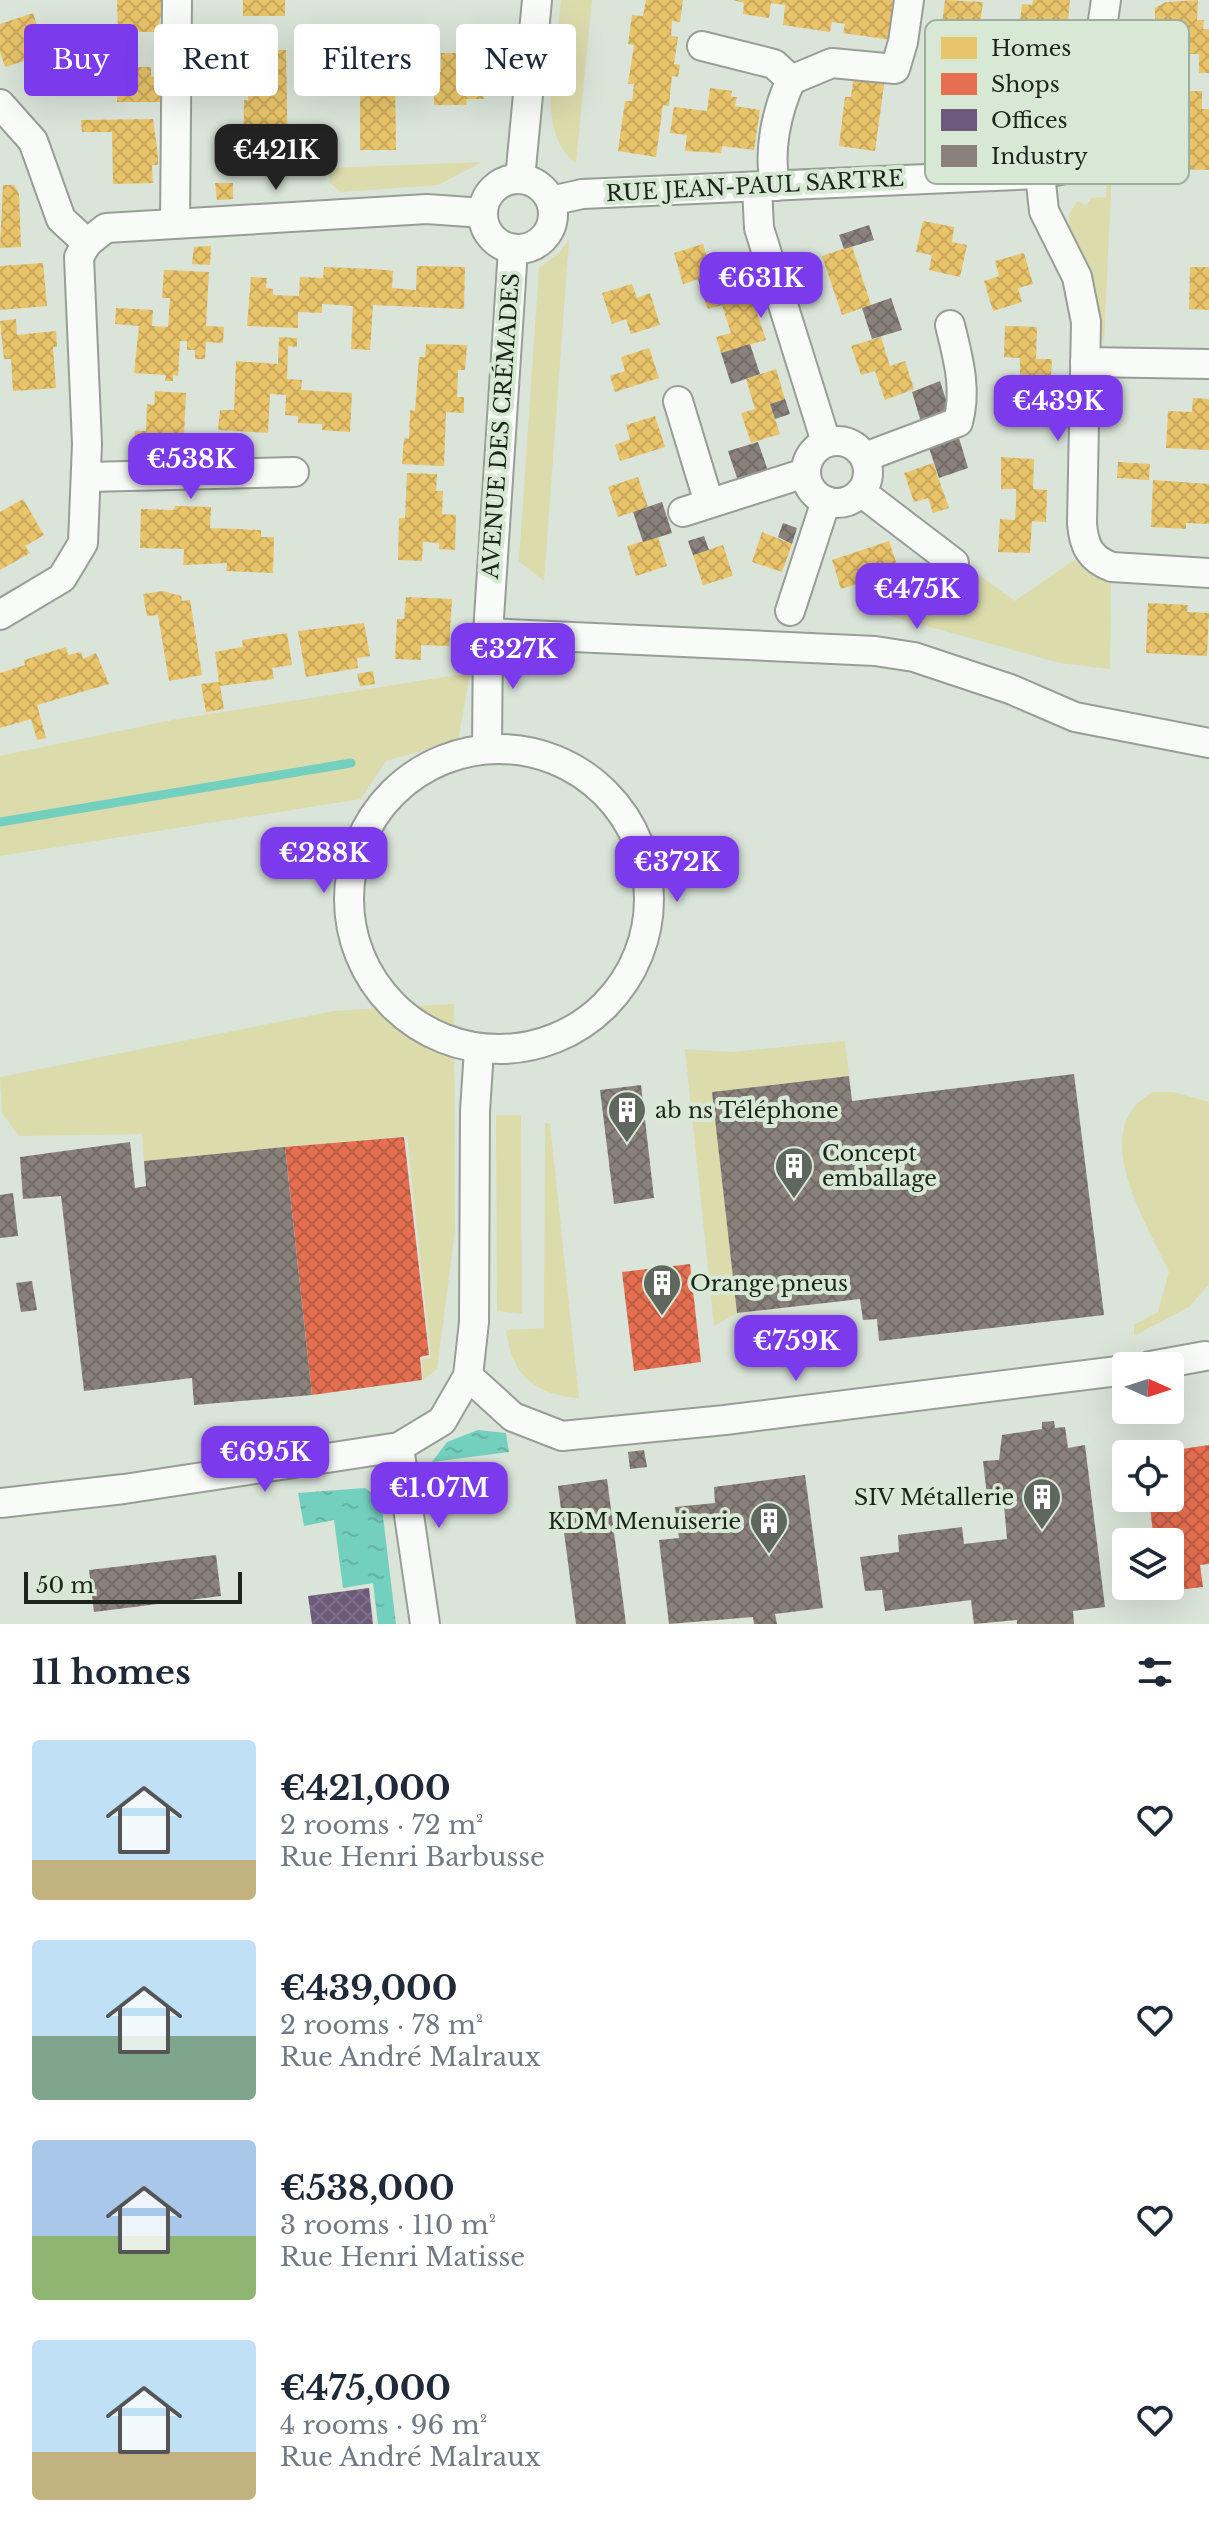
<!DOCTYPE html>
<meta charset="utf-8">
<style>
body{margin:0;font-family:"Libre Baskerville",serif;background:#f2f2f3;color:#1f2937;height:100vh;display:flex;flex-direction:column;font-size:30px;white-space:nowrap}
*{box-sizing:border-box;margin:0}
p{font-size:26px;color:#747a83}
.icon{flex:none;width:44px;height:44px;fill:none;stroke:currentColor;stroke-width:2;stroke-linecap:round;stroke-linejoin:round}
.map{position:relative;height:1624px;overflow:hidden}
.panel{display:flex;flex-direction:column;background:#fff;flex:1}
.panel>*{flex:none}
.top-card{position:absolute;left:24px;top:24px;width:800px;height:72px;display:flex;gap:16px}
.needle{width:52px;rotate:93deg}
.controls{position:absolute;left:1112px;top:1352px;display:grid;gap:16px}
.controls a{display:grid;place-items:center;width:72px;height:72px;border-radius:8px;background:#fff;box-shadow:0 8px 32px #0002;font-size:40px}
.scale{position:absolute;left:24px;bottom:20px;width:218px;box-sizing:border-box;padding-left:8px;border:4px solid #1d241c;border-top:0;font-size:22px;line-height:28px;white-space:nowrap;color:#1d241c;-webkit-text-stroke:6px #d7e9d4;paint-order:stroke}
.price{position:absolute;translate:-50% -68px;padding:0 18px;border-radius:16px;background:#7c3aed;color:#fff;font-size:26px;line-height:52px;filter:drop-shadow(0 2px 4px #0008)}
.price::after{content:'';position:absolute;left:50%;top:48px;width:24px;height:18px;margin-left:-12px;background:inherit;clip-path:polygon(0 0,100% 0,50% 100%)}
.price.current{background:#222;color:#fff}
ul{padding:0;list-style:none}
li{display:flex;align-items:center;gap:24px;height:200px;padding:0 32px}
li span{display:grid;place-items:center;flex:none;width:224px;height:160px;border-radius:8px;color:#555}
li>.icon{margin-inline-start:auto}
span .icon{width:96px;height:96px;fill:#fffc;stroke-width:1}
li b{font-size:34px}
h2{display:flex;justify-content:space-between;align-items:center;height:96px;padding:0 32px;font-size:34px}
.pill{padding:0 28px;border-radius:8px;background:#fff;box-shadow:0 8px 32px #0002;font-size:28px;line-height:72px}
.pill.current{background:#7c3aed;color:#fff}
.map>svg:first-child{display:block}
</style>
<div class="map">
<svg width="1209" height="1624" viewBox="0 0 1209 1624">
<defs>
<pattern id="water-ripples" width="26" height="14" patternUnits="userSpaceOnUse" patternTransform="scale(2)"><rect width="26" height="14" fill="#74d0be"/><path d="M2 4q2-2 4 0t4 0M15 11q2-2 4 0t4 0" fill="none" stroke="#64b2a3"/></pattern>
<pattern id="homes-cross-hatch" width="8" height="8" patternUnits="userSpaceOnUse" patternTransform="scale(2)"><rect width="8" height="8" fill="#e9c46a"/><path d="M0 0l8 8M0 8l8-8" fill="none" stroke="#c7a85b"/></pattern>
<pattern id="shops-cross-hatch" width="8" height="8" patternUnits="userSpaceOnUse" patternTransform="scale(2)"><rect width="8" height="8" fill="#e76f51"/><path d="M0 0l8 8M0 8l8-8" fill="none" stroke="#bb5b42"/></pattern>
<pattern id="offices-cross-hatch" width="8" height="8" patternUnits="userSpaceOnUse" patternTransform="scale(2)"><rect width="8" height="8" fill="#6d597a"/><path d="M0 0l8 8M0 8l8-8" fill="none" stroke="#80728a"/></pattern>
<pattern id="industry-cross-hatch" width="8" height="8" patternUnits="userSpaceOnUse" patternTransform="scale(2)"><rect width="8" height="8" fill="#8a817c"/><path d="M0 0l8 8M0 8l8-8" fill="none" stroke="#706965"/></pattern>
</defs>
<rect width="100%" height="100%" fill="#dae4d9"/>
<!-- grass -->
<g fill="#dbdbac">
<path d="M561,0H592L576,163C533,132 557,46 561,0Z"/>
<polygon points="199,41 217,42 216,54 246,55 230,78 198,76"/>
<polygon points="1109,144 1113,146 1104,342 1069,234 1069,215 1077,201 1086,205 1092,198 1106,197"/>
<polygon points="482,162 438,185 341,192 330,183 328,168"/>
<polygon points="569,240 544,581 519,561 539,268 560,252"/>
<polygon points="958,560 1015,601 1074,560 1086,572 1111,583 1110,669 1060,663 880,613"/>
<polygon points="470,673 458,741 386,761 361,799 0,856 0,756 172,720"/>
<polygon points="454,1004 455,1231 437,1369 423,1380 422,1359 431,1358 407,1136 144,1161 142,1134 19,1136 2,1113 0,1077 334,1011"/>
<polygon points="845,1041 849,1076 712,1092 737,1313 714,1326 685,1049 731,1052"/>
<path d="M1153,1092H1173L1209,1102V1284L1189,1307L1134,1336V1325L1158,1312L1169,1272C1147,1222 1085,1130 1153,1092Z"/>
<polygon points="496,1115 521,1115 522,1314 497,1311"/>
<path d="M545,1123L550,1124L579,1398C534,1394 512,1376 506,1330L544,1328Z"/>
</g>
<!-- water -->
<g fill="url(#water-ripples)">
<polygon points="478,1430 506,1433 509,1452 432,1462 447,1442"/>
<polygon points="365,1488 381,1500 396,1624 378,1624 373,1583 343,1588 334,1520 304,1526 298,1493"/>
</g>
<!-- homes -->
<g fill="url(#homes-cross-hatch)">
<polygon points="117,0 163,0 158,32 118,32"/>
<rect x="243" y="0" width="42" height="16"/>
<polygon points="646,0 683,0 680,22 672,21 671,36 678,37 674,64 680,65 678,77 672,76 669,106 663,105 656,157 618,151 625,101 632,101 634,84 628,84 634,45 628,44 632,15 643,16"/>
<polygon points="733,0 904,0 899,41 843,33 845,24 832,22 830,32 783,25 785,5 771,3 769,18 743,14 744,3"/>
<polygon points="945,0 983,2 964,142 927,137 930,111 940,113 947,69 952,25 942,24"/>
<polygon points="1033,0 1070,0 1067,30 1053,29 1049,66 1068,68 1065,119 1018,110 1020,94 1013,93 1016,55 998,54 1002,27 1019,29 1022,4 1032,5"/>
<polygon points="1198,0 1197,20 1204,20 1203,29 1209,29 1209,73 1199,73 1199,54 1155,54 1155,8 1166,2"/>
<polygon points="33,13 41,38 61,31 60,53 47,58 46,54 5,67 0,52 0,24"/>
<polygon points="253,50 286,50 288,166 243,167 244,100 248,100 248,70 253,70"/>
<polygon points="441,53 485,53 484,99 466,99 467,105 434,105 434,72 441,72"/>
<polygon points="117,67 151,67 151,77 159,76 161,102 117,102"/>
<polygon points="854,75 885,78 875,151 839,146 845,97 851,97"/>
<polygon points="360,82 395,82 396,150 360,150"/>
<polygon points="710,88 732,91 731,97 737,97 735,106 760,110 754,150 722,146 721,153 685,151 687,135 670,133 674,107 707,111"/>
<polygon points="1162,91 1202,91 1202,109 1209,109 1209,170 1173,169 1170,110 1161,109"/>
<polygon points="153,119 158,156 158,165 152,165 153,183 113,184 112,132 82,132 81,120"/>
<polygon points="215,183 233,183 233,199 217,200"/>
<polygon points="3,185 14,185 19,194 21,247 0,248"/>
<polygon points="923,221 954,227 952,242 967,245 960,277 929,270 932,255 916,252"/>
<polygon points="703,244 708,260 723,255 727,270 683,284 674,253"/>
<polygon points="211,246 210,265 192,264 194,247"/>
<polygon points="852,246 871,305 842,315 822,256"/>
<polygon points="1024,253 1033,284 1018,288 1022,302 993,311 984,281 999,276 995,261"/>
<polygon points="43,263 47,306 0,310 0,266"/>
<polygon points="417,266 465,267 464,309 373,305 370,350 351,349 353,306 322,304 322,313 298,312 298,328 247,326 251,277 267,278 266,288 273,289 273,295 299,296 300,277 323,278 324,267 374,269 393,271 392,288 416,290"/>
<polygon points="1190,267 1209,267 1209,310 1189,309"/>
<polygon points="164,270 209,272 206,326 224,327 223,343 206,342 205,359 195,359 195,350 187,350 187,341 180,341 178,376 173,375 173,381 165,381 166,375 134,373 139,326 115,324 116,308 153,310 152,326 168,327 170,298 162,298"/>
<polygon points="746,280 766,340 721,353 716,337 731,333 722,305 708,309 702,293"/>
<polygon points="632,284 637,298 650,293 660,325 631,334 626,319 612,324 602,293"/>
<polygon points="16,319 17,335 56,331 57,347 53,347 56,388 13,391 11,359 4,359 0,321"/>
<polygon points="1005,326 1037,327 1036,359 1052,359 1050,392 1034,391 1033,422 1002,421 1003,389 1019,389 1020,374 1020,358 1004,357"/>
<polygon points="279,337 297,338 297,347 288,346 287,379 302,380 301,390 352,393 350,432 322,430 322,424 298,423 298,416 285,415 286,395 270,394 268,433 218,430 220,410 234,410 236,361 278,364"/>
<polygon points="881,337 890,366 905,361 914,389 885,400 875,371 861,375 851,346"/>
<polygon points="426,344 467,345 465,370 458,370 457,397 464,397 464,413 446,412 444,466 402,464 404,438 409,439 410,410 415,411 419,357 425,357"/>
<polygon points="649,348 659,378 615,392 610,376 625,371 621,357"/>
<polygon points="776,369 785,399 770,404 780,434 751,443 741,413 755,409 746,379"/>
<polygon points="155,391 186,393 183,457 134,455 135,431 146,431 147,404 154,405"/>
<polygon points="1193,398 1209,399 1209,450 1166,448 1168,411 1192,412"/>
<polygon points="655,416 665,447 620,461 615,445 630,439 626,425"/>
<polygon points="1001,457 1034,459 1033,489 1047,490 1046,522 1032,521 1030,553 998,552 1000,519 1015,520 1016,504 1016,489 1001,489"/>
<polygon points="1118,462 1150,464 1149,480 1117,478"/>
<polygon points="933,463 949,508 933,513 928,498 914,502 904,473"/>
<polygon points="407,473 437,474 436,491 443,491 442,514 456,515 455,550 439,549 439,543 423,542 422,561 398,560 399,518 405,518"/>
<polygon points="638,477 648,507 618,517 608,487"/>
<polygon points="1153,480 1209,484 1209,524 1186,523 1186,529 1151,527"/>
<polygon points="23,499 44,535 25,546 30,553 0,570 0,512"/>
<polygon points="175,506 211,507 210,528 261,530 261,537 274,537 273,573 226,571 227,563 183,565 184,549 140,548 141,509 174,510"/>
<polygon points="762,532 792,544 782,572 752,562"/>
<polygon points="658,537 667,566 636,576 627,546"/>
<polygon points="889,541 899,571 841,589 832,560"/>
<polygon points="723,545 733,576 703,585 693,555"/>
<polygon points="163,591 181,596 182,601 190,600 202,675 169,681 158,615 147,616 143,594"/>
<polygon points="406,597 452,599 449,646 421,645 421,660 395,659 397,619 404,619"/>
<polygon points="1148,603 1188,605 1187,612 1209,613 1207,656 1146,653"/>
<polygon points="364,623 370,656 357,658 358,668 306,677 298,631"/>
<polygon points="287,633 292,665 272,668 274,679 220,686 224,709 206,712 201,684 219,682 215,652 243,647 242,640"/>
<polygon points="66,647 68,655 81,652 83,659 96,653 109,684 37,705 46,738 37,740 31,719 0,728 0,673 25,665 24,660"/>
<polygon points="373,671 375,684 360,686 357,674"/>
</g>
<!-- shops -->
<g fill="url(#shops-cross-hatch)">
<polygon points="404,1137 429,1355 420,1357 422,1380 312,1395 285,1147"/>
<polygon points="690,1264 701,1362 634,1371 622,1272"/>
<polygon points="1209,1445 1209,1564 1200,1565 1203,1587 1159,1592 1159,1586 1170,1586 1170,1542 1154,1542 1149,1498 1170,1498 1170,1454 1161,1452"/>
</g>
<!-- offices -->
<polygon fill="url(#offices-cross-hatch)" points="369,1588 373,1624 312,1624 308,1596"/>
<!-- industry -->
<g fill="url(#industry-cross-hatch)">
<polygon points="869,225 874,240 844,249 839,235"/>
<polygon points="727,270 732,285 702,293 698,279"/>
<polygon points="891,298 902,330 872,339 862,308"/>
<polygon points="750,344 760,374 731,384 721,353"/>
<polygon points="940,381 950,413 921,422 912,392"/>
<polygon points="785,399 790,414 775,419 770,404"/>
<polygon points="959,438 968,468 939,478 929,448"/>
<polygon points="758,442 768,471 738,481 728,451"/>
<polygon points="662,502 672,533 643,542 633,512"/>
<polygon points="783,523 797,528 792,544 778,537"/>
<polygon points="704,536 709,550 693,555 688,541"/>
<polygon points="1074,1074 1104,1315 879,1341 877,1319 863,1320 860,1299 737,1313 712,1092 849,1076 852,1101"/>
<polygon points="641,1085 654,1198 614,1204 600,1090"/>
<polygon points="130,1142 135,1188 146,1186 144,1161 285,1147 312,1395 194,1405 192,1378 84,1391 61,1196 23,1199 20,1157"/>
<polygon points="13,1193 18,1236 0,1238 0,1195"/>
<polygon points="32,1281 37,1310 21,1312 16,1283"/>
<polygon points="1054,1421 1055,1428 1065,1427 1068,1448 1085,1445 1105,1607 1073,1611 1074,1624 1017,1624 1017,1620 974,1624 971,1600 885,1611 882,1590 865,1591 860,1557 899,1552 898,1535 962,1527 964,1544 1007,1539 1003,1494 987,1496 983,1461 999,1460 1002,1435 1042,1429 1042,1422"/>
<polygon points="644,1450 647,1467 630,1469 628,1452"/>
<polygon points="498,1473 501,1491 467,1496 464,1478"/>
<polygon points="805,1475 823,1608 775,1614 777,1624 754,1624 753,1617 669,1624 659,1540 679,1538 675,1507 715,1503 714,1487"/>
<polygon points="607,1479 626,1624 576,1624 558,1486"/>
<polygon points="216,1555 221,1596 94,1612 89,1570"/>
</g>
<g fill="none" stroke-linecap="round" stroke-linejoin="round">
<!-- stream -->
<polyline stroke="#74d0be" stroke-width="9" points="0,822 351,763"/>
<!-- minor casing -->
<g stroke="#979e96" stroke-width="32">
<g id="minor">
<polyline points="702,46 774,64 791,80 832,63 895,69 903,42 909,0"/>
<polyline points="0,104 33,141 61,219 87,243"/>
<path d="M1040,174L1044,211L1077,277L1086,322L1082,524C1084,546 1090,559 1112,567L1209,573"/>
<polyline points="520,179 537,0"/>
<circle cx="518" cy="214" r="35"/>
<path d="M776,186C767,153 777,110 791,80"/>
<polyline points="757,187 759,228 826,442"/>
<polyline points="551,201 582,194 1040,174 1075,167 1084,150 1106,0"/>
<polyline points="175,223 177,0"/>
<polyline points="1085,362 1209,364"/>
<polyline points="678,401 709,503"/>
<circle cx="837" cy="472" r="31"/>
<path d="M865,457L958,422C967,389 958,358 950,325"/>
<polyline points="87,477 294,472"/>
<polyline points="861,492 954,563"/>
<polyline points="683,512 805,473"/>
<polyline points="790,611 826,501"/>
<polyline points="0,615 62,578 83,543 87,444 79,257 87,243 106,228 427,209 483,213"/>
<polyline points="488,633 875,651 914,657 1010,689 1075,717 1209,743"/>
<polyline points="487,748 488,633 513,249"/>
<circle cx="499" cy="899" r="150"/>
<polyline points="1150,1366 1205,1356"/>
<polyline points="468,1376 513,1417 562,1436 725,1420 1126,1370"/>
<polyline points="399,1447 425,1624"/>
<polyline points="0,1503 124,1489 399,1447 442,1421 468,1376 474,1322 475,1111 479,1050"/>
</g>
</g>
<!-- minor -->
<use href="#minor" stroke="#f9fbf9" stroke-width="28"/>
</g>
<!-- icons -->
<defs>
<g id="building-pin" transform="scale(2)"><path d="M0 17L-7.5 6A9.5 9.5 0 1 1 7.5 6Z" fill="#5f675e" stroke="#d7e9d4"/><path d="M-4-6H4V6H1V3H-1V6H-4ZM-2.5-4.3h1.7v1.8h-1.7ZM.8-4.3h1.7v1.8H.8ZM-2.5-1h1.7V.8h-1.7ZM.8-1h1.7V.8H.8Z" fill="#fff"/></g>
</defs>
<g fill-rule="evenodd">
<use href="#building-pin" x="627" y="1110"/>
<use href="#building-pin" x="794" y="1166"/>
<use href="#building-pin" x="662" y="1283"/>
<use href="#building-pin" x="1042" y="1497"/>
<use href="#building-pin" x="769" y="1521"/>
</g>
<g text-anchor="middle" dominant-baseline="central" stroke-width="8" stroke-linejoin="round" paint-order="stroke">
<!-- street labels -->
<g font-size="22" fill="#1d241c" stroke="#d7e9d4">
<text transform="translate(755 186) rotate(-3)">RUE JEAN-PAUL SARTRE</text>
<text transform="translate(501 426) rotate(-86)">AVENUE DES CRÉMADES</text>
</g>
<!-- poi labels -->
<g font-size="22" fill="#1d241c" stroke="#d7e9d4" text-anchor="start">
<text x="655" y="1110">ab ns Téléphone</text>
<text x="822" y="1153">Concept<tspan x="822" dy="25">emballage</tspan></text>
<text x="690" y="1283">Orange pneus</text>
<text x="1014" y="1497" text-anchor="end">SIV Métallerie</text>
<text x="741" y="1521" text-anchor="end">KDM Menuiserie</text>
</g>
</g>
<!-- legend -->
<rect x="925" y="20" width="264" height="164" rx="12" fill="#d7e9d4" stroke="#9fae9d" stroke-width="2"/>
<rect x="941" y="37" width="36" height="22" fill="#e9c46a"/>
<rect x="941" y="73" width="36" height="22" fill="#e76f51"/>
<rect x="941" y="109" width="36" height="22" fill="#6d597a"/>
<rect x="941" y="145" width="36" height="22" fill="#8a817c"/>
<g font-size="22" fill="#1d241c">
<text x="991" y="56">Homes</text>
<text x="991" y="92">Shops</text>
<text x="991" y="128">Offices</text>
<text x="991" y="164">Industry</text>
</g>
</svg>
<div class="controls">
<a><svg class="needle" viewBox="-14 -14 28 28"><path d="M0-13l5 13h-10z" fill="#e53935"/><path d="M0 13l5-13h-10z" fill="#747a83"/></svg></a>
<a><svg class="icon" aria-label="locate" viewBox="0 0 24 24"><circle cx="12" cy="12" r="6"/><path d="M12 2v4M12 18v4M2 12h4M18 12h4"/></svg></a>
<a><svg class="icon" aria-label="layers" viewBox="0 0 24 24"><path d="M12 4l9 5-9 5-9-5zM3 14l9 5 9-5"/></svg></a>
</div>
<div class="scale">50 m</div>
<b class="price current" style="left:276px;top:192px">€421K</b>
<b class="price" style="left:761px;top:320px">€631K</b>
<b class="price" style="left:1058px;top:443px">€439K</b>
<b class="price" style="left:191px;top:501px">€538K</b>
<b class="price" style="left:917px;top:631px">€475K</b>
<b class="price" style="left:513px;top:691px">€327K</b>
<b class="price" style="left:324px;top:895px">€288K</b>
<b class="price" style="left:677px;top:904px">€372K</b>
<b class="price" style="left:796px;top:1383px">€759K</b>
<b class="price" style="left:265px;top:1494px">€695K</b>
<b class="price" style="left:439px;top:1530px">€1.07M</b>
<div class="top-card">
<a class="pill current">Buy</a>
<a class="pill">Rent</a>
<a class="pill">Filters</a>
<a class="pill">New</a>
</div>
</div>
<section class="panel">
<h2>11 homes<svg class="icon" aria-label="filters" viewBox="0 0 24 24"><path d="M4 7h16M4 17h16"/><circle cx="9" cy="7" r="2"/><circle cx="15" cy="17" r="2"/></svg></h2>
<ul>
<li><span style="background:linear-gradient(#bfe0f5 75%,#c2b280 0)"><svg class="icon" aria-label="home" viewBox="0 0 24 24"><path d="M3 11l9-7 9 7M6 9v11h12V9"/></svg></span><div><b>€421,000</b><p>2 rooms · 72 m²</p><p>Rue Henri Barbusse</p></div><svg class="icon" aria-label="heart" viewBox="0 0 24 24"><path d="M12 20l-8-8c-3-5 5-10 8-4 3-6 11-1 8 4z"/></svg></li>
<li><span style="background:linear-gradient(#bfe0f5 60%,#7fa58c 0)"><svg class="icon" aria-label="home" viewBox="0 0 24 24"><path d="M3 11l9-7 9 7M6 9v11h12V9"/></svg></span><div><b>€439,000</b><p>2 rooms · 78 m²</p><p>Rue André Malraux</p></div><svg class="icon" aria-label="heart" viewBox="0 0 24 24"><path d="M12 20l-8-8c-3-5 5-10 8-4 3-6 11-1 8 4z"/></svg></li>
<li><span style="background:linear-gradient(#a9c7e8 60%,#8fb573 0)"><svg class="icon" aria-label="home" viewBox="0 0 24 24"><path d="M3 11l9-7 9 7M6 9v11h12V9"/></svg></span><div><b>€538,000</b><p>3 rooms · 110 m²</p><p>Rue Henri Matisse</p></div><svg class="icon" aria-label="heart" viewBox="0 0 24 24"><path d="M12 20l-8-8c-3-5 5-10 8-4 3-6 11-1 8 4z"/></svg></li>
<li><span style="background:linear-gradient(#bfe0f5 70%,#c2b280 0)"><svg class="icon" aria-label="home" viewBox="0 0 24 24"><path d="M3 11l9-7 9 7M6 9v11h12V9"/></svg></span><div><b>€475,000</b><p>4 rooms · 96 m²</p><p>Rue André Malraux</p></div><svg class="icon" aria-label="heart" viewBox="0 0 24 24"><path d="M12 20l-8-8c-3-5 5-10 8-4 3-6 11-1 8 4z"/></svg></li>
</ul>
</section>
